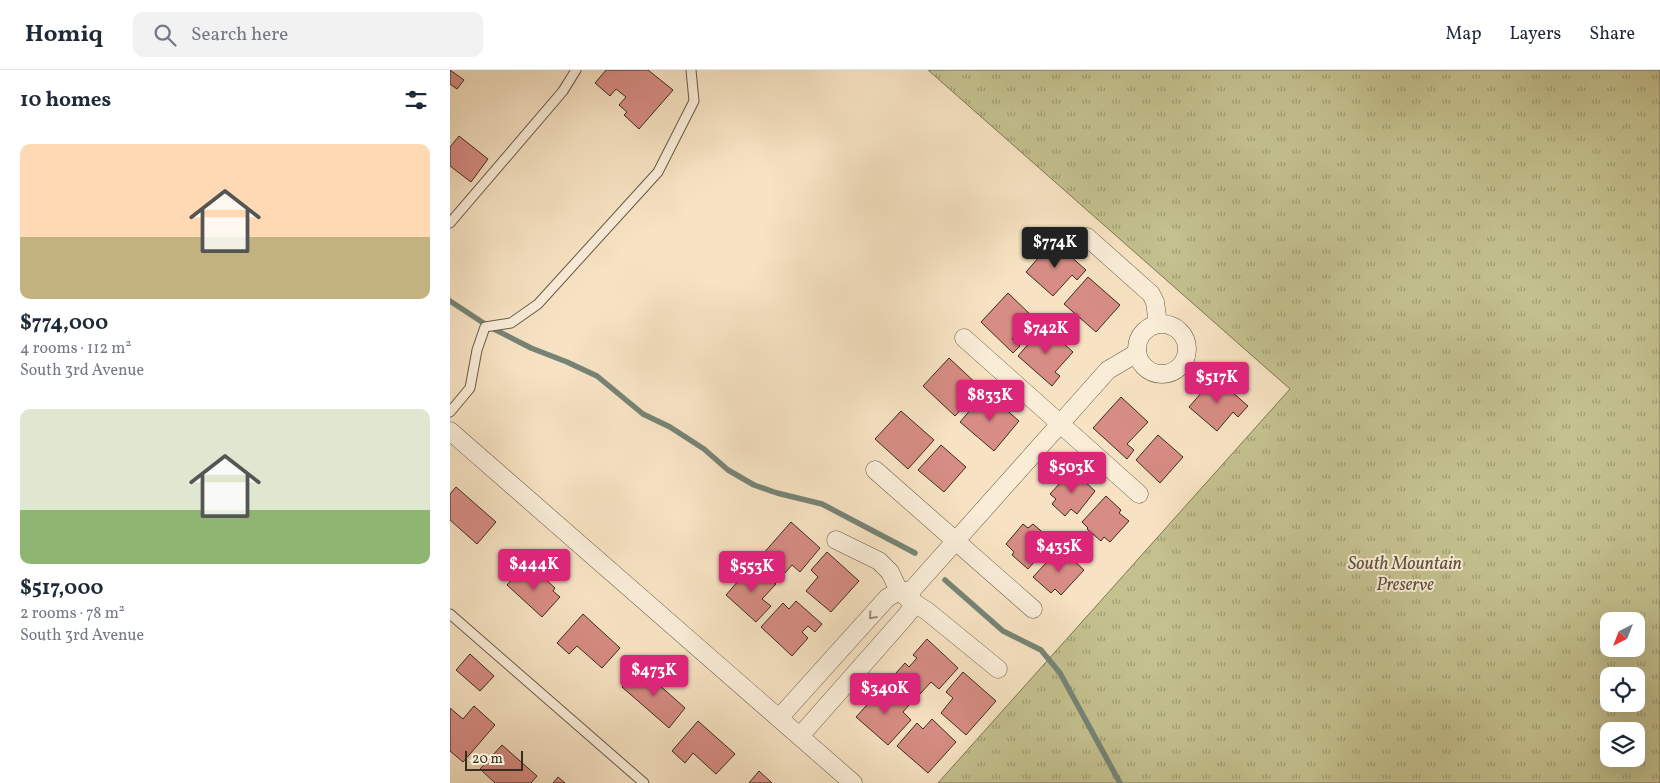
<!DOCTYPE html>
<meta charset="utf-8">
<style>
body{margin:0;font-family:Vollkorn,serif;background:#f2f2f3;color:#1f2937;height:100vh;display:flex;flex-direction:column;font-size:19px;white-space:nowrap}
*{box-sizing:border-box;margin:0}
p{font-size:16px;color:#747a83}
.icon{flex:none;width:28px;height:28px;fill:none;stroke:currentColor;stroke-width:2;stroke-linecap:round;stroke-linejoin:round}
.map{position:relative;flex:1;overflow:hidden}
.panel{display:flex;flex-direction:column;background:#fff;width:450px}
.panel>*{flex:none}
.needle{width:32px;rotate:222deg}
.controls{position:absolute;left:1150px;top:542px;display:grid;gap:10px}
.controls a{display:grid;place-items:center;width:45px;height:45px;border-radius:10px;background:#fff;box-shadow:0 5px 20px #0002;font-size:25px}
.scale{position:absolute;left:15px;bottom:12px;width:58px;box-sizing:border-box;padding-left:5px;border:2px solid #392d20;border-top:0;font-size:14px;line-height:18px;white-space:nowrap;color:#392d20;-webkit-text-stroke:4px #faedd8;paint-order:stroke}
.price{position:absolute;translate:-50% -42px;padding:0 11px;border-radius:5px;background:#db2777;color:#fff;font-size:16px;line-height:32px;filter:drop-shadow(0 1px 2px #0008)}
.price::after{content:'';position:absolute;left:50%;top:30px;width:15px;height:11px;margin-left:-8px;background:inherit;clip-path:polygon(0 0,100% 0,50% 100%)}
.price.current{background:#222;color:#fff}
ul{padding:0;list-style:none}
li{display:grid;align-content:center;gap:10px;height:265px;padding:0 20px}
li span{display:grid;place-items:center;height:155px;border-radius:10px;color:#555}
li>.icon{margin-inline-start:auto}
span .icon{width:90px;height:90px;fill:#fffc;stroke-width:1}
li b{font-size:21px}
h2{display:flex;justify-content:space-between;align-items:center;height:60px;padding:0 20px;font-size:21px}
header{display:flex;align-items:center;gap:30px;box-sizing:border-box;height:70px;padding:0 25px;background:#fff;border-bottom:1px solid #e0e1e3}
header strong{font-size:24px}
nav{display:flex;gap:28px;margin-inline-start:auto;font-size:18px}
.search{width:350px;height:45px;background:#f2f2f3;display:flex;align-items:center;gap:12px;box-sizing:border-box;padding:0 18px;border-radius:10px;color:#747a83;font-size:19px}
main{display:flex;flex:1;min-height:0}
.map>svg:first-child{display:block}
</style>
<header>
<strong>Homiq</strong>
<div class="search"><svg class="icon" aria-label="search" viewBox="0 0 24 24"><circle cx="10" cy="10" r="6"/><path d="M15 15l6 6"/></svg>Search here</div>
<nav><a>Map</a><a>Layers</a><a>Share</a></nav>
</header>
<main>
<section class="panel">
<h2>10 homes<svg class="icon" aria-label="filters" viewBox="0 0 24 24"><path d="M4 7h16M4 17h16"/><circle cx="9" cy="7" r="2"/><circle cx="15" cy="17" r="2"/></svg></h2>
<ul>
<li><span style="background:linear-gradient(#ffd9b3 60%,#c2b280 0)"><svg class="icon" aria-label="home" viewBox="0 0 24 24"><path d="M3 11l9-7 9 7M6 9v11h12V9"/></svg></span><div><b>$774,000</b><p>4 rooms · 112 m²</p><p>South 3rd Avenue</p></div></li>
<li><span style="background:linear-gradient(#dfe7d0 65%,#8fb573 0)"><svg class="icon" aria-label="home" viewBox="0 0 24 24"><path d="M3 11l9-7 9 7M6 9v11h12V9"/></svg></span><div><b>$517,000</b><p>2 rooms · 78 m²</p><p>South 3rd Avenue</p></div></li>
</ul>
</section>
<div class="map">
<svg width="1210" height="713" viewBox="0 0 1210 713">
<defs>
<pattern id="park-tufts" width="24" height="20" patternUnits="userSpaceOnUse" patternTransform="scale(1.25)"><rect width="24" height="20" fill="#c4c18f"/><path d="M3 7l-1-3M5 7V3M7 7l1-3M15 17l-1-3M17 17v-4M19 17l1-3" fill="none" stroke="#a09d74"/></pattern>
</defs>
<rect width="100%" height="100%" fill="#f7e3c3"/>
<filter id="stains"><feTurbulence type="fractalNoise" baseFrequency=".004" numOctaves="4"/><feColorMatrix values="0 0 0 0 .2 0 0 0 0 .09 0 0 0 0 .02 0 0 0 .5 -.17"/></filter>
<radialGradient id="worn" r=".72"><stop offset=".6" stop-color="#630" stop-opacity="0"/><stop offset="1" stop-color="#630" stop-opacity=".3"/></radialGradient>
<!-- park -->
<path fill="url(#park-tufts)" stroke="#7e7758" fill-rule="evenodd" d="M478,0H1210V713H488L840,319ZM1159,551H1186V579H1159ZM1159,606H1186V634H1159ZM1159,661H1186V689H1159Z"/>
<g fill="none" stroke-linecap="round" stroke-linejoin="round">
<!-- stream -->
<g stroke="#768476" stroke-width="5.5">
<polyline points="0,231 38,256 81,278 117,292 147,306 193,344 220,357 254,379 278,400 304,415 327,423 372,434 465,483"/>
<polyline points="495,510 553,561 591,580 610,603 670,713"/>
</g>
</g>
<!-- building -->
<g fill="#d78d84" stroke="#392d20">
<polygon points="0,0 14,10 7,19 0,14"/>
<polygon points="156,0 198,0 223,20 189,59 174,45 177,42 169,35 176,27 166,19 160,26 145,13"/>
<polygon points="9,66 38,89 21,112 0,96 0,77"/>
<polygon points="603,171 636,200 627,210 622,205 603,226 576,202"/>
<polygon points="638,207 670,235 646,262 614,234"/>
<polygon points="558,223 583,247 562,269 570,276 563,283 531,252"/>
<polygon points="594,256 623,282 605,302 610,306 602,316 568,286"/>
<polygon points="499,288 531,318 505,346 473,316"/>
<polygon points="765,307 798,336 788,347 783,342 767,361 739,337"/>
<polygon points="536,322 569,351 544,381 510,352"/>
<polygon points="671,327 698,352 677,374 684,380 677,389 643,358"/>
<polygon points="451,341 484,370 458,399 425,369"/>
<polygon points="708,365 733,387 710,413 686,390"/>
<polygon points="491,375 516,397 494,422 468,400"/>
<polygon points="622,400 645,421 627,444 621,439 615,446 602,434 606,429 600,424"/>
<polygon points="6,417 46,452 27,474 0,450 0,424"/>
<polygon points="656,426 671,440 669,443 679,451 660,472 654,467 651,471 637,459 638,458 632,452"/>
<polygon points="341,452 370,478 350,502 342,495 334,504 312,485"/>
<polygon points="573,454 578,458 583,454 597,466 593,471 598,476 578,499 562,485 564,482 556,474"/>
<polygon points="610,478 634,500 611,525 605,519 601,523 583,507"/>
<polygon points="377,482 409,511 381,542 356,521 368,507 361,500"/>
<polygon points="303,494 326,514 312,529 321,536 306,552 276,525"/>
<polygon points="75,495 92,511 94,508 105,518 103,521 110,527 92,547 57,515"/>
<polygon points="346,531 372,554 365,562 358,556 352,562 358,568 342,586 311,557 333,533 339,539"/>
<polygon points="133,544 170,578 152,598 127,576 119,584 107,573"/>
<polygon points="477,569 508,598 489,619 481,612 470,624 446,603 455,593 459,597 467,588 463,585"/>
<polygon points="20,584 44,606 30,621 6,600"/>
<polygon points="189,597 235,638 219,658 172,617"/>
<polygon points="513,602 546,631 516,665 491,643 503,628 496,622"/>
<polygon points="436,614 459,635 453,642 461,650 438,675 406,647"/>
<polygon points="24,636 45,655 13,692 0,681 0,638 13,649"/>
<polygon points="482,649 506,672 478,703 447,676 467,653 473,659"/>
<polygon points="248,651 285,684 266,704 243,683 235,693 222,681"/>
<polygon points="52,675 87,706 81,713 45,713 30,699"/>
<polygon points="309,701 322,713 299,713"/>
<polygon points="108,707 115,713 103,713"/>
</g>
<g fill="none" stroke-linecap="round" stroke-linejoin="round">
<!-- lane casing -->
<g stroke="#685a49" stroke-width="11">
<g id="lane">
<polyline points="0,153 113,21 126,0"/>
<polyline points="0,342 20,318 27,280 35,257 61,253 88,234 208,102 244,31 241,0"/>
<polyline points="0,544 194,713"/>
</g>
</g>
<!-- street casing -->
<g stroke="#685a49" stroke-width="19">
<g id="street">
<polyline points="637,167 701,224 705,232 708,254"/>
<circle cx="712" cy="279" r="25"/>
<polyline points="514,268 689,424"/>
<polyline points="0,361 403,713"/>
<polyline points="425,400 583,539"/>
<polyline points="386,470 429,491 440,502 449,521 461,531 477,541 548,599"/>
<polyline points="329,648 437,528 449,521 460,521"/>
<polyline points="350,666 455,547 462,538 461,521 658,300 687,283"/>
</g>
</g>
<!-- lane -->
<use href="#lane" stroke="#faedd8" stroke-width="9"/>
<!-- street -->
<use href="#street" stroke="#faedd8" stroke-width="18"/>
</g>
<!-- one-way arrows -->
<defs><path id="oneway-chevron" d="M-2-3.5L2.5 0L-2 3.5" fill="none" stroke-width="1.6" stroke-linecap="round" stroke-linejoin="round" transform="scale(1.25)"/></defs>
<use stroke="#9a8d7c" href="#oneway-chevron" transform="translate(422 546) rotate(132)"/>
<g text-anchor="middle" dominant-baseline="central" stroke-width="4" stroke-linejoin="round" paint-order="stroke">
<!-- park labels -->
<g font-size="18" font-style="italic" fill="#5c523c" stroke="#faedd8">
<text x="955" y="494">South Mountain<tspan x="955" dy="21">Preserve</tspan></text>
</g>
</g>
<rect width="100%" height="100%" filter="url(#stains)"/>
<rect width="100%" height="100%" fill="url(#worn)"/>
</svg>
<div class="controls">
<a><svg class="needle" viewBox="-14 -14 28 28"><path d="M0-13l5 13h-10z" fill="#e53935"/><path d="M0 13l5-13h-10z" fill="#747a83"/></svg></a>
<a><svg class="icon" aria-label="locate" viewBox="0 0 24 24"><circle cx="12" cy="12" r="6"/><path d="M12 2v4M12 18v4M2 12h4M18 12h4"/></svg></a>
<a><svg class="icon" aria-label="layers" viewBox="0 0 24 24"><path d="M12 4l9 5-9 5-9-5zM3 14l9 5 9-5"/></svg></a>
</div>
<div class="scale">20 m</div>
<b class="price current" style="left:605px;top:199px">$774K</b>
<b class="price" style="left:596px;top:285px">$742K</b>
<b class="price" style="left:767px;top:334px">$517K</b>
<b class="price" style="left:540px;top:352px">$833K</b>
<b class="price" style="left:622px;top:424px">$503K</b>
<b class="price" style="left:609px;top:503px">$435K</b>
<b class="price" style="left:84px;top:521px">$444K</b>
<b class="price" style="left:302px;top:523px">$553K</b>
<b class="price" style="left:204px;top:627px">$473K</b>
<b class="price" style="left:435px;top:645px">$340K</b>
</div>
</main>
